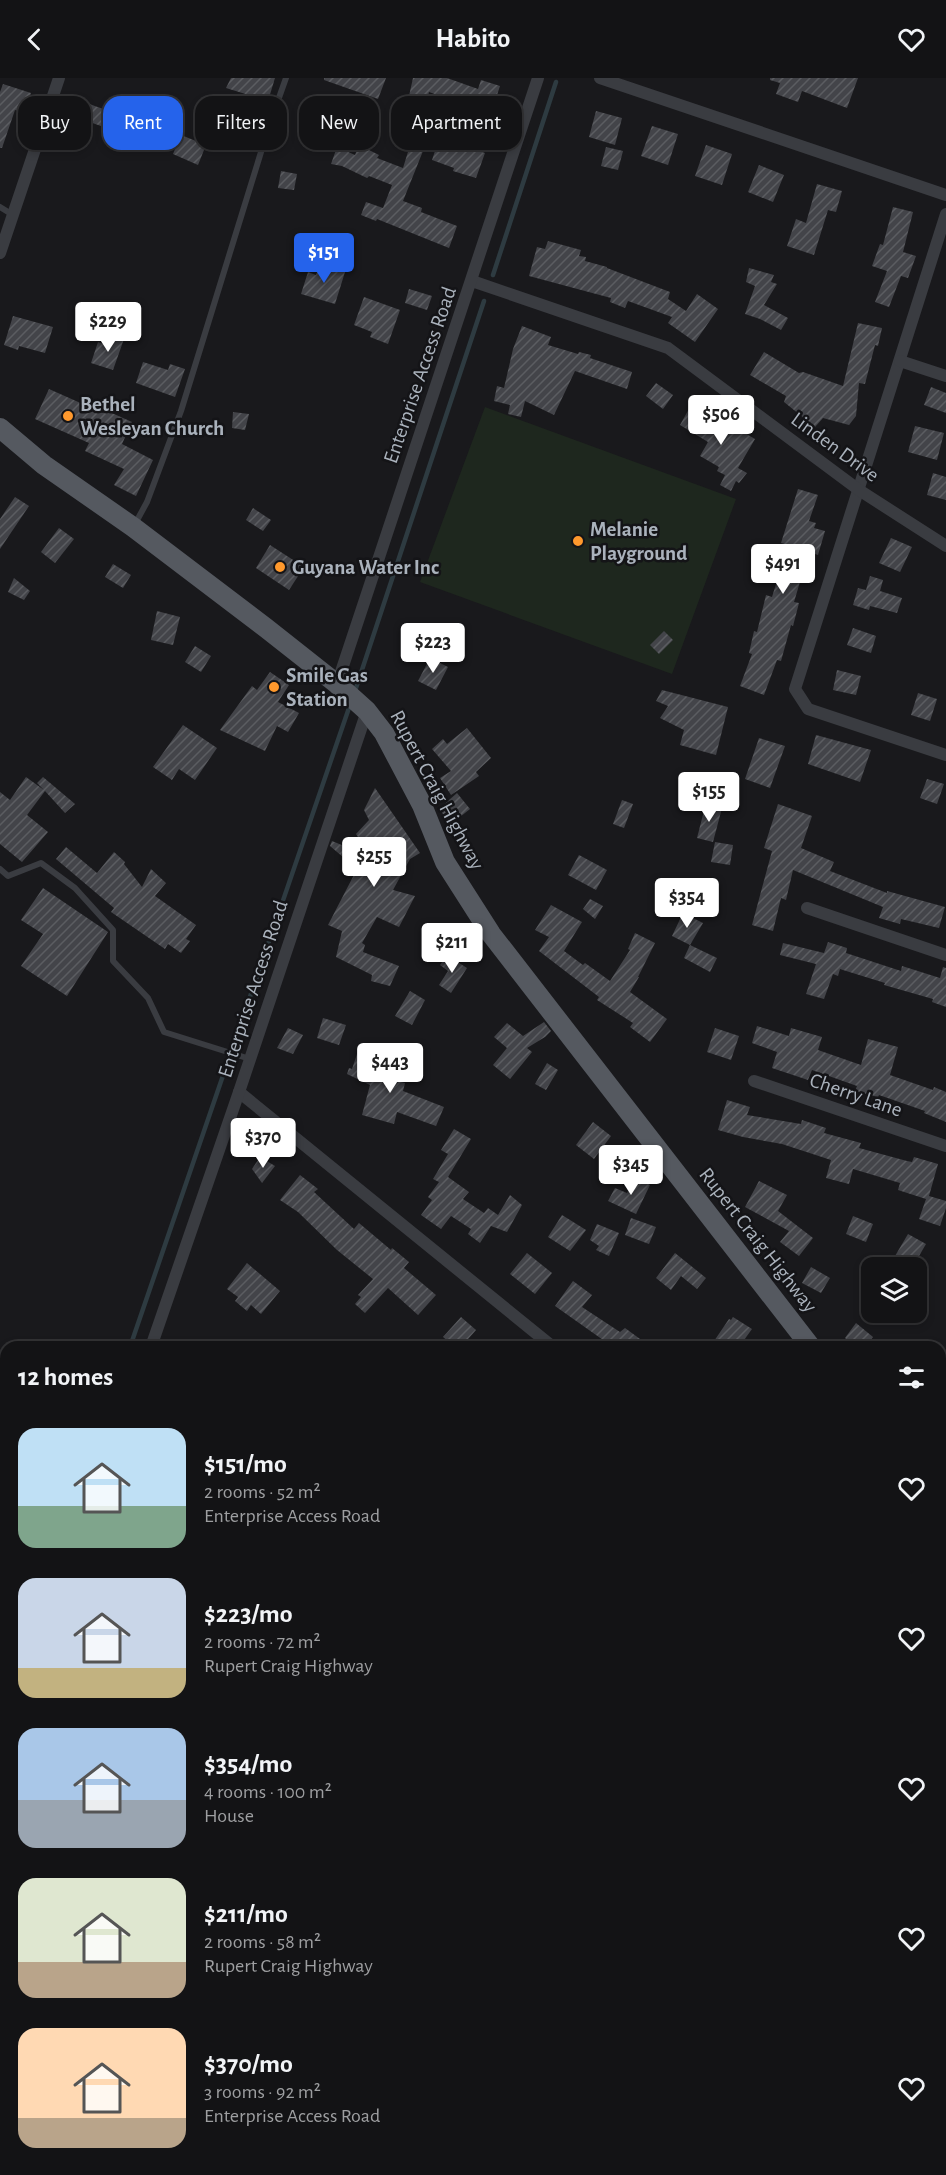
<!DOCTYPE html>
<meta charset="utf-8">
<style>
body{margin:0;font-family:"Alegreya Sans",sans-serif;background:#1c1c1e;color:#f1f3f6;height:100vh;display:flex;flex-direction:column;font-size:22px;white-space:nowrap}
*{box-sizing:border-box;margin:0}
p{font-size:20px;color:#9d9ea0}
.icon{flex:none;width:33px;height:33px;fill:none;stroke:currentColor;stroke-width:2;stroke-linecap:round;stroke-linejoin:round}
.map{position:relative;flex:1;overflow:hidden}
.details{position:absolute;left:0px;top:1263px;width:946px;height:834px;display:flex;flex-direction:column;background:#131315;border-radius:18px 18px 0 0;box-shadow:0 3px 9px #0003,0 0 0 2px #323234}
.details>*{flex:none}
.banner{position:absolute;left:18px;top:18px;width:600px;height:54px;display:flex;gap:12px}
.buttons{position:absolute;left:861px;top:1179px;display:grid;gap:12px}
.buttons a{display:grid;place-items:center;width:66px;height:66px;border-radius:12px;background:#131315;box-shadow:0 3px 9px #0003,0 0 0 2px #323234;font-size:30px}
.price{position:absolute;translate:-50% -51px;padding:0 14px;border-radius:6px;background:#fff;color:#222;font-size:20px;line-height:39px;filter:drop-shadow(0 2px 3px #0008)}
.price::after{content:'';position:absolute;left:50%;top:36px;width:18px;height:14px;margin-left:-9px;background:inherit;clip-path:polygon(0 0,100% 0,50% 100%)}
.price.on{background:#2563eb;color:#fff}
ul{padding:0;list-style:none}
li{display:flex;align-items:center;gap:18px;height:150px;padding:0 18px}
li span{display:grid;place-items:center;flex:none;width:168px;height:120px;border-radius:18px;color:#555}
li>.icon{margin-inline-start:auto}
span .icon{width:72px;height:72px;fill:#fffc;stroke-width:1}
li b{font-size:26px}
h2{display:flex;justify-content:space-between;align-items:center;height:72px;padding:0 18px;font-size:26px}
.chip{padding:0 21px;border-radius:18px;background:#131315;box-shadow:0 3px 9px #0003,0 0 0 2px #323234;font-size:21px;line-height:54px}
.chip.on{background:#2563eb;color:#fff}
header{display:flex;justify-content:space-between;align-items:center;height:78px;padding:0 18px;background:#131315;font-size:27px;font-weight:700}
.map>svg:first-child{display:block}
</style>
<header><svg class="icon" aria-label="back" viewBox="0 0 24 24"><path d="M15 5l-7 7 7 7"/></svg>Habito<svg class="icon" aria-label="heart" viewBox="0 0 24 24"><path d="M12 20l-8-8c-3-5 5-10 8-4 3-6 11-1 8 4z"/></svg></header>
<div class="map">
<svg width="946" height="2097" viewBox="0 0 946 2097">
<defs>
<pattern id="forest-crowns" width="20" height="18" patternUnits="userSpaceOnUse" patternTransform="scale(1.5)"><rect width="20" height="18" fill="#1e271e"/><path d="M2 6a3 3 0 1 1 6 0M12 15a3 3 0 1 1 6 0" fill="none" stroke="#3c443d"/></pattern>
<pattern id="building-hatch" width="6" height="6" patternUnits="userSpaceOnUse" patternTransform="scale(1.5)"><rect width="6" height="6" fill="#434449"/><path d="M-1 1l2-2M0 6l6-6M5 7l2-2" fill="none" stroke="#5b5d61"/></pattern>
</defs>
<rect width="100%" height="100%" fill="#19191c"/>
<!-- green -->
<polygon fill="#1e271e" points="485,329 736,421 672,596 420,504"/>
<!-- forest -->
<polygon fill="url(#forest-crowns)" points="0,1394 6,1394 6,1633 0,1651"/>
<!-- water -->
<polygon fill="#2e3b41" points="0,1956 6,1962 6,2091 134,2091 140,2097 0,2097"/>
<g fill="none" stroke-linecap="round" stroke-linejoin="round">
<!-- stream -->
<g stroke="#2e3b41" stroke-width="4.5">
<polyline points="493,197 556,4"/>
<polyline points="355,613 484,223"/>
<polyline points="130,1269 351,624"/>
<polyline points="0,1647 6,1630"/>
<polyline points="0,1767 6,1774"/>
<polyline points="940,1857 946,1847"/>
<polyline points="287,2091 292,2097"/>
<polyline points="868,2097 870,2091"/>
<polyline points="941,2097 946,2080"/>
</g>
</g>
<!-- building -->
<g fill="url(#building-hatch)">
<polygon points="231,0 275,0 268,23 226,10"/>
<polygon points="324,0 386,0 378,21 324,2"/>
<polygon points="413,0 447,0 478,11 481,2 500,8 497,17 503,19 496,38 429,14 423,39 402,35 406,18 409,18"/>
<polygon points="770,0 858,0 847,30 802,13 798,24 776,16 780,5 770,2"/>
<polygon points="3,6 31,15 25,35 15,32 2,70 0,70 0,14"/>
<polygon points="81,23 106,32 101,48 75,39"/>
<polygon points="596,33 622,40 615,67 589,59"/>
<polygon points="652,48 678,56 668,87 641,78"/>
<polygon points="442,52 453,55 451,62 459,65 458,66 485,75 476,100 453,93 454,90 432,82"/>
<polygon points="181,57 206,67 198,87 173,76"/>
<polygon points="411,64 425,68 403,123 422,130 421,134 457,148 449,170 377,141 376,143 361,137 366,124 383,130 392,107 369,98 367,100 342,88 331,86 337,69 355,77 359,67 379,77 377,80 403,90"/>
<polygon points="706,67 732,76 722,107 695,98"/>
<polygon points="606,69 623,73 618,92 601,88"/>
<polygon points="759,87 784,97 773,124 748,114"/>
<polygon points="281,93 297,96 294,112 278,110"/>
<polygon points="817,106 842,113 836,134 828,132 814,177 787,168 796,141 806,145"/>
<polygon points="893,129 913,134 903,174 916,178 908,200 901,198 889,229 875,224 887,193 872,188 880,166 883,167"/>
<polygon points="548,163 581,172 579,178 586,179 585,183 607,189 607,190 670,214 668,221 686,233 697,216 718,231 695,264 668,245 672,239 628,223 625,230 610,224 611,220 529,198 537,169 545,171"/>
<polygon points="320,185 345,194 335,226 301,216 308,194 316,197"/>
<polygon points="749,190 774,197 771,204 777,206 764,227 788,240 781,252 760,241 745,236 755,208 746,204"/>
<polygon points="409,211 432,218 427,232 405,225"/>
<polygon points="364,219 400,232 388,266 370,259 372,254 354,247"/>
<polygon points="13,238 53,249 45,275 19,268 18,272 4,267"/>
<polygon points="858,245 882,250 878,268 875,267 865,306 859,305 856,338 849,347 823,340 815,349 784,324 786,318 750,297 764,274 799,295 803,294 843,308"/>
<polygon points="522,248 551,259 548,267 578,276 579,274 591,277 590,280 632,294 627,311 575,293 554,337 525,323 521,339 508,336 510,327 494,323 497,308 504,310 513,271"/>
<polygon points="111,257 124,261 113,292 91,285 98,264 107,267"/>
<polygon points="143,284 168,292 170,286 185,291 175,319 136,305"/>
<polygon points="656,305 673,317 663,331 646,318"/>
<polygon points="931,309 946,315 946,335 924,327"/>
<polygon points="49,311 103,335 105,332 132,344 122,366 153,382 136,418 114,407 124,391 85,373 89,365 35,341"/>
<polygon points="690,329 729,354 733,348 755,361 738,390 747,395 739,405 736,403 731,413 720,407 725,397 717,393 719,389 700,378 708,364 680,347"/>
<polygon points="233,334 249,336 245,352 232,350"/>
<polygon points="915,348 944,355 937,382 908,374"/>
<polygon points="933,395 946,399 946,422 927,417"/>
<polygon points="798,411 818,417 809,443 816,445 814,450 825,453 818,477 809,474 794,524 799,525 793,548 791,547 781,583 777,582 764,617 740,608 752,576 749,575 754,553 757,554 766,517 772,519 788,467 781,465"/>
<polygon points="15,419 29,428 0,471 0,441"/>
<polygon points="253,430 271,442 263,453 246,442"/>
<polygon points="59,450 74,461 55,485 41,474"/>
<polygon points="891,460 912,469 900,494 879,485"/>
<polygon points="270,467 304,489 289,512 256,490"/>
<polygon points="113,486 131,497 123,510 105,499"/>
<polygon points="870,498 883,502 880,513 902,520 897,535 870,528 869,532 853,527 858,510 866,512"/>
<polygon points="14,500 30,513 24,522 8,514"/>
<polygon points="157,533 180,539 173,567 151,562"/>
<polygon points="853,550 876,558 871,575 847,567"/>
<polygon points="664,553 673,562 659,576 650,567"/>
<polygon points="195,568 211,578 201,594 185,584"/>
<polygon points="430,580 448,589 436,612 418,603"/>
<polygon points="837,592 861,598 856,617 833,612"/>
<polygon points="270,594 289,607 278,624 299,635 288,654 277,648 265,673 220,652 252,608 257,612"/>
<polygon points="662,612 728,629 716,677 680,667 684,652 660,640 668,628 656,623"/>
<polygon points="918,615 937,621 930,643 911,637"/>
<polygon points="183,647 217,670 195,702 179,691 172,702 153,689"/>
<polygon points="467,650 491,680 476,694 479,698 451,717 440,700 451,693 432,671 443,661 447,666"/>
<polygon points="816,657 871,672 860,704 808,686"/>
<polygon points="759,660 785,668 770,710 745,701"/>
<polygon points="26,699 44,712 37,705 43,699 75,726 65,735 45,713 27,737 48,754 22,784 0,766 0,714 10,722"/>
<polygon points="927,701 944,706 937,726 920,720"/>
<polygon points="375,710 420,775 410,781 393,812 415,818 399,849 377,839 362,865 365,867 363,874 399,888 390,908 371,903 372,897 336,879 342,853 328,847 357,791 330,768 332,763 371,779 356,756 369,742 364,732"/>
<polygon points="457,715 470,731 451,746 439,731"/>
<polygon points="622,722 633,726 624,750 613,746"/>
<polygon points="706,725 722,730 713,764 697,760"/>
<polygon points="778,726 812,738 801,770 834,784 830,793 887,815 887,813 945,829 939,850 901,841 900,846 879,840 883,829 793,792 786,822 781,820 773,853 752,847 772,773 764,770"/>
<polygon points="715,764 733,767 730,787 711,784"/>
<polygon points="66,769 97,795 114,774 125,784 124,786 142,809 151,791 166,805 155,818 196,847 186,861 190,863 181,875 168,866 165,871 111,834 114,830 56,781"/>
<polygon points="579,777 607,792 596,812 568,797"/>
<polygon points="43,810 108,854 67,918 21,888 43,856 21,842"/>
<polygon points="590,821 603,828 595,841 583,831"/>
<polygon points="551,827 582,844 564,873 583,887 585,885 610,903 630,872 628,871 635,855 655,865 638,899 639,899 630,914 667,941 650,964 630,949 633,945 597,922 599,919 539,873 549,859 535,852"/>
<polygon points="683,835 703,845 690,867 672,858"/>
<polygon points="828,864 847,870 846,875 901,893 902,888 940,900 943,889 946,890 946,929 932,924 933,921 884,907 885,905 843,892 840,891 838,898 833,896 824,921 806,916 816,886 780,877 783,865 824,875"/>
<polygon points="690,867 717,880 710,894 684,880"/>
<polygon points="447,877 467,890 451,915 439,907 448,893 440,887"/>
<polygon points="410,913 425,922 412,947 395,938"/>
<polygon points="323,940 346,947 339,967 317,960"/>
<polygon points="544,944 551,953 545,959 527,970 532,974 510,1001 493,987 507,970 494,959 507,945 523,958"/>
<polygon points="757,948 789,958 791,950 822,959 818,972 861,987 868,961 898,969 890,997 933,1012 934,1009 946,1014 946,1044 924,1035 925,1033 879,1017 878,1019 855,1013 857,1008 812,992 808,1002 772,990 777,974 752,965"/>
<polygon points="288,950 303,957 293,976 277,970"/>
<polygon points="715,950 739,958 731,982 707,974"/>
<polygon points="360,967 380,973 372,996 405,1005 403,1013 444,1029 436,1048 397,1034 394,1046 362,1037 370,1007 347,996 349,990 352,991"/>
<polygon points="547,985 558,992 546,1012 535,1006"/>
<polygon points="727,1022 750,1029 747,1037 801,1046 802,1042 826,1050 824,1055 861,1065 859,1070 907,1083 912,1084 914,1079 938,1086 929,1118 946,1123 946,1130 940,1148 919,1141 926,1121 898,1112 900,1105 853,1091 849,1106 826,1100 831,1082 782,1066 743,1059 718,1052"/>
<polygon points="593,1044 611,1058 594,1081 576,1067"/>
<polygon points="454,1051 471,1061 448,1099 469,1114 463,1121 484,1135 488,1130 498,1137 510,1117 522,1127 507,1154 491,1148 480,1165 468,1156 471,1151 451,1138 441,1151 421,1137 432,1122 428,1119 439,1104 433,1101 448,1076 441,1072"/>
<polygon points="260,1079 275,1088 262,1105 252,1091"/>
<polygon points="300,1097 318,1111 314,1114 354,1151 359,1145 391,1172 392,1170 409,1184 404,1190 436,1217 418,1237 388,1210 365,1235 355,1226 361,1219 358,1217 373,1201 337,1172 298,1134 280,1122"/>
<polygon points="635,1100 650,1107 636,1136 608,1123 615,1110 627,1115"/>
<polygon points="759,1103 787,1117 778,1133 813,1160 799,1178 780,1164 789,1153 745,1129"/>
<polygon points="562,1137 586,1152 570,1173 548,1159"/>
<polygon points="853,1138 873,1146 866,1164 846,1156"/>
<polygon points="631,1140 656,1149 649,1166 625,1157"/>
<polygon points="597,1146 619,1155 609,1178 596,1172 599,1168 590,1162"/>
<polygon points="908,1156 926,1166 912,1190 888,1190"/>
<polygon points="527,1175 552,1195 535,1216 510,1196"/>
<polygon points="675,1175 706,1200 697,1211 681,1198 671,1212 656,1200"/>
<polygon points="247,1185 280,1213 261,1236 251,1227 247,1233 235,1223 238,1219 227,1211"/>
<polygon points="811,1189 830,1200 821,1215 802,1205"/>
<polygon points="573,1203 592,1217 582,1229 620,1254 625,1250 651,1269 613,1269 555,1228"/>
<polygon points="461,1239 476,1252 461,1269 455,1269 443,1259"/>
<polygon points="733,1239 752,1251 739,1269 710,1269 729,1241 731,1242"/>
<polygon points="856,1245 873,1259 865,1269 856,1269 845,1260"/>
</g>
<g fill="none" stroke-linecap="round" stroke-linejoin="round">
<!-- lane -->
<g stroke="#3a3c41" stroke-width="6">
<polyline points="0,129 13,137"/>
<polyline points="135,446 147,424 181,333 270,45 286,0"/>
<polyline points="0,791 8,798 41,785 75,810 113,852 113,883 148,920 164,954 250,981"/>
</g>
<!-- street -->
<g stroke="#3a3c41" stroke-width="12">
<polyline points="600,0 946,117"/>
<polyline points="946,136 795,611 808,631 946,677"/>
<polyline points="0,175 59,0"/>
<polyline points="472,203 668,270 859,412 946,468"/>
<polyline points="900,283 946,298"/>
<polyline points="337,606 538,0"/>
<polyline points="807,830 946,877"/>
<polyline points="754,1003 946,1068"/>
<polyline points="239,1014 553,1269"/>
<polyline points="151,1269 239,1014 367,633"/>
<polyline points="0,1720 6,1702"/>
<polyline points="940,1954 946,1957"/>
<polyline points="449,2097 451,2091"/>
<polyline points="658,2097 659,2091"/>
<polyline points="839,2097 841,2091"/>
</g>
<!-- primary -->
<g stroke="#555960" stroke-width="20">
<polyline points="0,350 44,387 133,449 266,550 337,606 367,633 384,655 422,727 445,784 491,856 811,1269"/>
<polyline points="940,1403 946,1408"/>
</g>
</g>
<!-- markers -->
<g fill="#ff992d" stroke="#141417" stroke-width="2">
<circle cx="68" cy="338" r="6"/>
<circle cx="578" cy="463" r="6"/>
<circle cx="280" cy="489" r="6"/>
<circle cx="274" cy="609" r="6"/>
</g>
<g text-anchor="middle" dominant-baseline="central" stroke-width="5" stroke-linejoin="round" paint-order="stroke">
<!-- street labels -->
<g font-size="21" fill="#aab2bc" stroke="#141417">
<text transform="translate(420 297) rotate(-71)">Enterprise Access Road</text>
<text transform="translate(835 369) rotate(36)">Linden Drive</text>
<text transform="translate(437 712) rotate(62)">Rupert Craig Highway</text>
<text transform="translate(253 911) rotate(-72)">Enterprise Access Road</text>
<text transform="translate(856 1017) rotate(19)">Cherry Lane</text>
<text transform="translate(758 1162) rotate(52)">Rupert Craig Highway</text>
</g>
<!-- poi labels -->
<g font-size="21" font-weight="bold" fill="#aab2bc" stroke="#141417" text-anchor="start">
<text x="80" y="326">Bethel<tspan x="80" dy="24">Wesleyan Church</tspan></text>
<text x="590" y="451">Melanie<tspan x="590" dy="24">Playground</tspan></text>
<text x="292" y="489">Guyana Water Inc</text>
<text x="286" y="597">Smile Gas<tspan x="286" dy="24">Station</tspan></text>
</g>
</g>
</svg>
<div class="buttons">
<a><svg class="icon" aria-label="layers" viewBox="0 0 24 24"><path d="M12 4l9 5-9 5-9-5zM3 14l9 5 9-5"/></svg></a>
</div>
<b class="price on" style="left:324px;top:206px">$151</b>
<b class="price" style="left:108px;top:275px">$229</b>
<b class="price" style="left:721px;top:368px">$506</b>
<b class="price" style="left:783px;top:517px">$491</b>
<b class="price" style="left:433px;top:596px">$223</b>
<b class="price" style="left:709px;top:745px">$155</b>
<b class="price" style="left:374px;top:810px">$255</b>
<b class="price" style="left:687px;top:851px">$354</b>
<b class="price" style="left:452px;top:896px">$211</b>
<b class="price" style="left:390px;top:1016px">$443</b>
<b class="price" style="left:263px;top:1091px">$370</b>
<b class="price" style="left:631px;top:1118px">$345</b>
<div class="banner">
<a class="chip">Buy</a>
<a class="chip on">Rent</a>
<a class="chip">Filters</a>
<a class="chip">New</a>
<a class="chip">Apartment</a>
</div>
<section class="details">
<h2>12 homes<svg class="icon" aria-label="filters" viewBox="0 0 24 24"><path d="M4 7h16M4 17h16"/><circle cx="9" cy="7" r="2"/><circle cx="15" cy="17" r="2"/></svg></h2>
<ul>
<li><span style="background:linear-gradient(#bfe0f5 65%,#7fa58c 0)"><svg class="icon" aria-label="home" viewBox="0 0 24 24"><path d="M3 11l9-7 9 7M6 9v11h12V9"/></svg></span><div><b>$151/mo</b><p>2 rooms · 52 m²</p><p>Enterprise Access Road</p></div><svg class="icon" aria-label="heart" viewBox="0 0 24 24"><path d="M12 20l-8-8c-3-5 5-10 8-4 3-6 11-1 8 4z"/></svg></li>
<li><span style="background:linear-gradient(#c9d6e8 75%,#c2b280 0)"><svg class="icon" aria-label="home" viewBox="0 0 24 24"><path d="M3 11l9-7 9 7M6 9v11h12V9"/></svg></span><div><b>$223/mo</b><p>2 rooms · 72 m²</p><p>Rupert Craig Highway</p></div><svg class="icon" aria-label="heart" viewBox="0 0 24 24"><path d="M12 20l-8-8c-3-5 5-10 8-4 3-6 11-1 8 4z"/></svg></li>
<li><span style="background:linear-gradient(#a9c7e8 60%,#9aa5b1 0)"><svg class="icon" aria-label="home" viewBox="0 0 24 24"><path d="M3 11l9-7 9 7M6 9v11h12V9"/></svg></span><div><b>$354/mo</b><p>4 rooms · 100 m²</p><p>House</p></div><svg class="icon" aria-label="heart" viewBox="0 0 24 24"><path d="M12 20l-8-8c-3-5 5-10 8-4 3-6 11-1 8 4z"/></svg></li>
<li><span style="background:linear-gradient(#dfe7d0 70%,#b9a48a 0)"><svg class="icon" aria-label="home" viewBox="0 0 24 24"><path d="M3 11l9-7 9 7M6 9v11h12V9"/></svg></span><div><b>$211/mo</b><p>2 rooms · 58 m²</p><p>Rupert Craig Highway</p></div><svg class="icon" aria-label="heart" viewBox="0 0 24 24"><path d="M12 20l-8-8c-3-5 5-10 8-4 3-6 11-1 8 4z"/></svg></li>
<li><span style="background:linear-gradient(#ffd9b3 75%,#b9a48a 0)"><svg class="icon" aria-label="home" viewBox="0 0 24 24"><path d="M3 11l9-7 9 7M6 9v11h12V9"/></svg></span><div><b>$370/mo</b><p>3 rooms · 92 m²</p><p>Enterprise Access Road</p></div><svg class="icon" aria-label="heart" viewBox="0 0 24 24"><path d="M12 20l-8-8c-3-5 5-10 8-4 3-6 11-1 8 4z"/></svg></li>
</ul>
</section>
</div>
